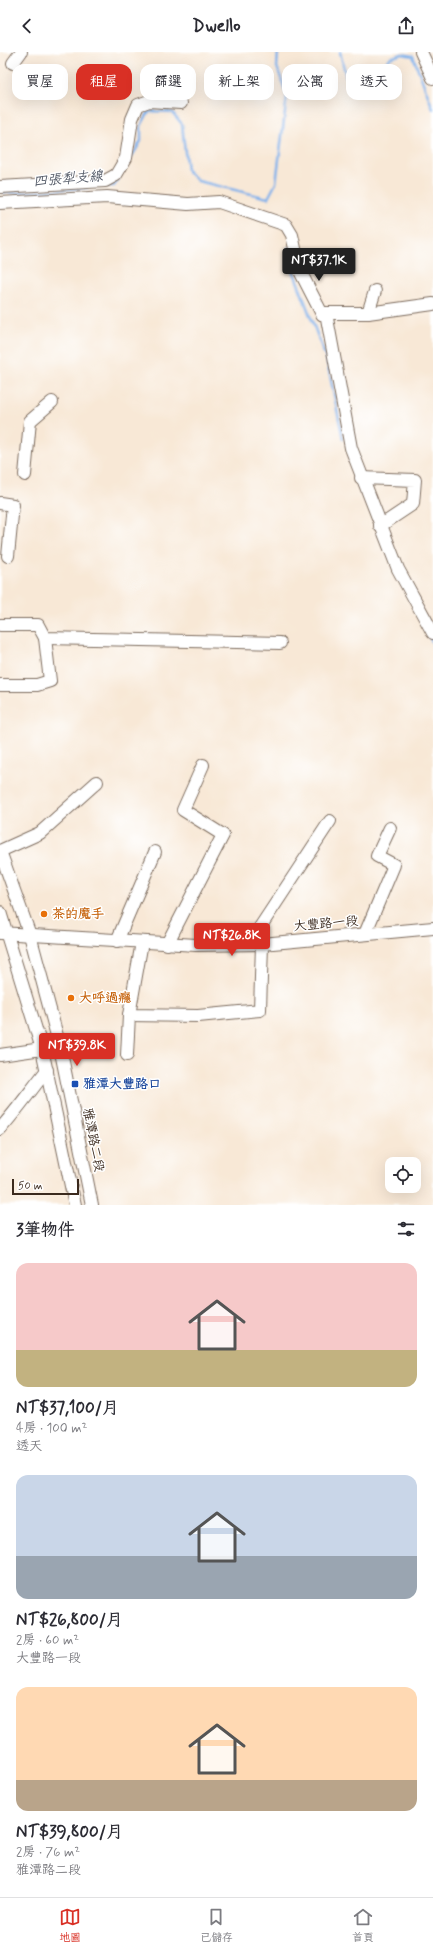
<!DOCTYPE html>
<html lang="zh-TW">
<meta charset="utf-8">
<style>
body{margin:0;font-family:Mynerve,"LXGW WenKai TC",sans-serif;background:#f7f7f7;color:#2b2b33;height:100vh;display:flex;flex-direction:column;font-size:15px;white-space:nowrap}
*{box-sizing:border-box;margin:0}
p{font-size:13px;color:#7c7c81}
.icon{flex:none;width:22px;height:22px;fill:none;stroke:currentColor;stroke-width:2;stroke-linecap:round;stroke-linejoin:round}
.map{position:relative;height:1153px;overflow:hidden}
.panel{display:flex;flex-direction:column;background:#fff;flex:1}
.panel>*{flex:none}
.guide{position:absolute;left:12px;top:12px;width:409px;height:36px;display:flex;gap:8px}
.controls{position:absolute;left:385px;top:1105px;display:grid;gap:8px}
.controls a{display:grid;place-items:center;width:36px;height:36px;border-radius:8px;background:#fff;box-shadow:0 4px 16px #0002;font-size:20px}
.scale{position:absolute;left:12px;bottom:10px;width:67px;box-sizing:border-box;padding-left:4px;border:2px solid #3b2a1e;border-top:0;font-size:11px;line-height:14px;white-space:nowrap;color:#3b2a1e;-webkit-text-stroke:3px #fff;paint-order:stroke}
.price{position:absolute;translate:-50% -34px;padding:0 9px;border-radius:4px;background:#d93025;color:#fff;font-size:13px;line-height:26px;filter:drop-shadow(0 1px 2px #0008)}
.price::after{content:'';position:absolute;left:50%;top:24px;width:12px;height:9px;margin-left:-6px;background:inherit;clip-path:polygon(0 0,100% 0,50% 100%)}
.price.on{background:#222;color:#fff}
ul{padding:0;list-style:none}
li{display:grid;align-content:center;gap:8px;height:212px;padding:0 16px}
li span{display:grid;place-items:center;height:124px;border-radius:12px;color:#555}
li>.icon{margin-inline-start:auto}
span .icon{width:72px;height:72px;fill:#fffc;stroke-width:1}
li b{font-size:17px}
h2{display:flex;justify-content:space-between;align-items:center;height:48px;padding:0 16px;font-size:17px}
.pill{padding:0 14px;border-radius:12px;background:#fff;box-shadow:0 4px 16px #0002;font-size:14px;line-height:36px}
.pill.on{background:#d93025;color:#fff}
header{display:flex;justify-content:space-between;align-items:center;height:52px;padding:0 16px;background:#fff;font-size:18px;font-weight:700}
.tab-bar{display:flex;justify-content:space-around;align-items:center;height:56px;border-top:1px solid #e1e1e2;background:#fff;font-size:11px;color:#7c7c81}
.tab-bar a{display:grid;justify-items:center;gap:2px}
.tab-bar .on{color:#d93025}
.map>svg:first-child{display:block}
</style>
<header><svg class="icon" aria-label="back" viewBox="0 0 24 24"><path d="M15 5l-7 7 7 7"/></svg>Dwello<svg class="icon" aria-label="share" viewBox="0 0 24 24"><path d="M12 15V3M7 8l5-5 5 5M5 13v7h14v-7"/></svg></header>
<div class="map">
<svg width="433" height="1153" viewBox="0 0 433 1153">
<rect width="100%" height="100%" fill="#fff"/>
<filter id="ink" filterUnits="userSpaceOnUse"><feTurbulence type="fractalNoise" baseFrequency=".025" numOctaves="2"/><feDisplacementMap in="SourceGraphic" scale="8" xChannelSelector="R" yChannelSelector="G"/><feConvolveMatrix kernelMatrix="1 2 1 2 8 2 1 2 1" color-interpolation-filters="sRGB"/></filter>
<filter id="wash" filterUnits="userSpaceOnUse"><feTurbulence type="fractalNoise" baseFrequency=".012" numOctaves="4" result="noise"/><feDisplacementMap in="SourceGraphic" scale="16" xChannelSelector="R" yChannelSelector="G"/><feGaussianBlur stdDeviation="0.9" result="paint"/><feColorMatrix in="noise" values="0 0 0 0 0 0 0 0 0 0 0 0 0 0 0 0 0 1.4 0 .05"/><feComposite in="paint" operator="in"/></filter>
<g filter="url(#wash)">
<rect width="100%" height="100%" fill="#f8e8d6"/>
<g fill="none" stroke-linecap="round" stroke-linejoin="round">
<!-- stream -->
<g stroke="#7eb1eb" stroke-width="2.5">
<polyline points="340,0 347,29 353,35 360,37 369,33 390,6 402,2 413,4 433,57"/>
<polyline points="131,106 141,89 141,74 149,59 172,60 182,72 187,119 198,129 268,146 276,131 287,44 277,15 278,0"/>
<polyline points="106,134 114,134 118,128"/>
<polyline points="2,140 14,141 87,136"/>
<polyline points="289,195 293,218 327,309 343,387"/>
<polyline points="429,584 433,592"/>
</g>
</g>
</g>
<g filter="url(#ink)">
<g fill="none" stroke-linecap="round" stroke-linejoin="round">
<!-- minor casing -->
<g stroke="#7d6c5e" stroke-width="14">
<g id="minor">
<polyline points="421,0 433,26"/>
<polyline points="13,11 21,0"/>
<polyline points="0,135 105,129 116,123 126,106 132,67 138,53 149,49 181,51"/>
<polyline points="0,151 107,145 188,152 219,150 286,173 292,183 300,219 322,262 326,261 351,396 398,517 433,581"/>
<polyline points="326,261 368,261 433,252"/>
<polyline points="368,261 375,239"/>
<polyline points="25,423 30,369 52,350"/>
<polyline points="361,426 415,428 413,452 380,474"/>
<polyline points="0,451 13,453 8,504"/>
<polyline points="0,573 38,573 45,586 280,591"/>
<polyline points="0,633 37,633 50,629 45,586"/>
<polyline points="0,799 30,883 60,995 92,1153"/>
<polyline points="0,799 40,781 97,730"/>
<polyline points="0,860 42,997 75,1153"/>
<polyline points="0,881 196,893 262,892 433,876"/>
<polyline points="365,882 394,813 377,804 390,776"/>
<polyline points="117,889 155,800"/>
<polyline points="142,890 129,963 198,964 260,958 262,892"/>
<polyline points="167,892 223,783 183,758 203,713"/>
<polyline points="249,892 330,769"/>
<polyline points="0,1003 49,996"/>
<polyline points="127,1003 129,963"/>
<path d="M0,1077C17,1058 31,1038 47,1018"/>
</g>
</g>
<!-- minor -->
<use href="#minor" stroke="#fff" stroke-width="12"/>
</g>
</g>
<!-- markers -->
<g fill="#e8710a" stroke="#fff" stroke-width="1.5">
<circle cx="44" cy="862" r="4"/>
<circle cx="71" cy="946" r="4"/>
</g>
<rect fill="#1a4fb4" stroke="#fff" stroke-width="1.5" x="71" y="1028" width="8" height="8" rx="2"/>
<g text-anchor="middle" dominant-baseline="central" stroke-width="3" stroke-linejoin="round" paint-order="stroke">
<!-- food labels -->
<g font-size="13" font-weight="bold" fill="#c56008" stroke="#fff" text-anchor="start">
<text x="52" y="862">茶的魔手</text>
<text x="79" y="946">大呼過癮</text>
</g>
<!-- street labels -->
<g font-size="13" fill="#3b2a1e" stroke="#fff">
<text transform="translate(326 872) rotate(-5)">大豐路一段</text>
<text transform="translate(93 1088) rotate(79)">雅潭路二段</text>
</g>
<!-- transit labels -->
<g font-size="13" font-weight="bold" fill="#164399" stroke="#fff" text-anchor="start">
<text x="83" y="1032">雅潭大豐路口</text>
</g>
<!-- water labels -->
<g font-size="14" font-style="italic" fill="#525966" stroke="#fff">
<text transform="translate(68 127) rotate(-5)">四張犁支線</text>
</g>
</g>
</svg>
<div class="controls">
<a><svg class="icon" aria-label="locate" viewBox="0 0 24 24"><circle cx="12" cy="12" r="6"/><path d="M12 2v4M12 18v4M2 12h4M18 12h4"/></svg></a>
</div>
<div class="scale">50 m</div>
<b class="price on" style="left:319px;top:230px">NT$37.1K</b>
<b class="price" style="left:232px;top:905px">NT$26.8K</b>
<b class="price" style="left:77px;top:1015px">NT$39.8K</b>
<div class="guide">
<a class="pill">買屋</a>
<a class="pill on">租屋</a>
<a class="pill">篩選</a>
<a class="pill">新上架</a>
<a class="pill">公寓</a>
<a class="pill">透天</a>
</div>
</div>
<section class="panel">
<h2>3筆物件<svg class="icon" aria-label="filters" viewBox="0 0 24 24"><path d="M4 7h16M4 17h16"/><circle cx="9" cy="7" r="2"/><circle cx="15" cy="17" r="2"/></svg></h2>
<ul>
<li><span style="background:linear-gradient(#f6c9c9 70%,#c2b280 0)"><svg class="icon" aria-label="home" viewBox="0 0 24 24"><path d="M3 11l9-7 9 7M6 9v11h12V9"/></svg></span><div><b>NT$37,100/月</b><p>4房 · 100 m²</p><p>透天</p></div></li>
<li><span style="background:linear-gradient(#c9d6e8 65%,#9aa5b1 0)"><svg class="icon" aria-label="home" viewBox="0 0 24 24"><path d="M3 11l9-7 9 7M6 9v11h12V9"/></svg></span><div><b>NT$26,800/月</b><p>2房 · 60 m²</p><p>大豐路一段</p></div></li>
<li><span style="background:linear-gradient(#ffd9b3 75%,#b9a48a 0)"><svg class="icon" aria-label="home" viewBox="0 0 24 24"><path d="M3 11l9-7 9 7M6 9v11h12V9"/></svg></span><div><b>NT$39,800/月</b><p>2房 · 76 m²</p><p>雅潭路二段</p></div></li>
</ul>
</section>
<nav class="tab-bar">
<a class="on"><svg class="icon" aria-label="map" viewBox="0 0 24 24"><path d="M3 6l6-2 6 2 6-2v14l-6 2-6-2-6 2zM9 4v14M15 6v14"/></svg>地圖</a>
<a><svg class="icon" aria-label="saved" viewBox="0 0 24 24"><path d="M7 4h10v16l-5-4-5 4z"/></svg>已儲存</a>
<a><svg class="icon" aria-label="home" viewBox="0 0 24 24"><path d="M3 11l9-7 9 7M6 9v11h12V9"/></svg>首頁</a>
</nav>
